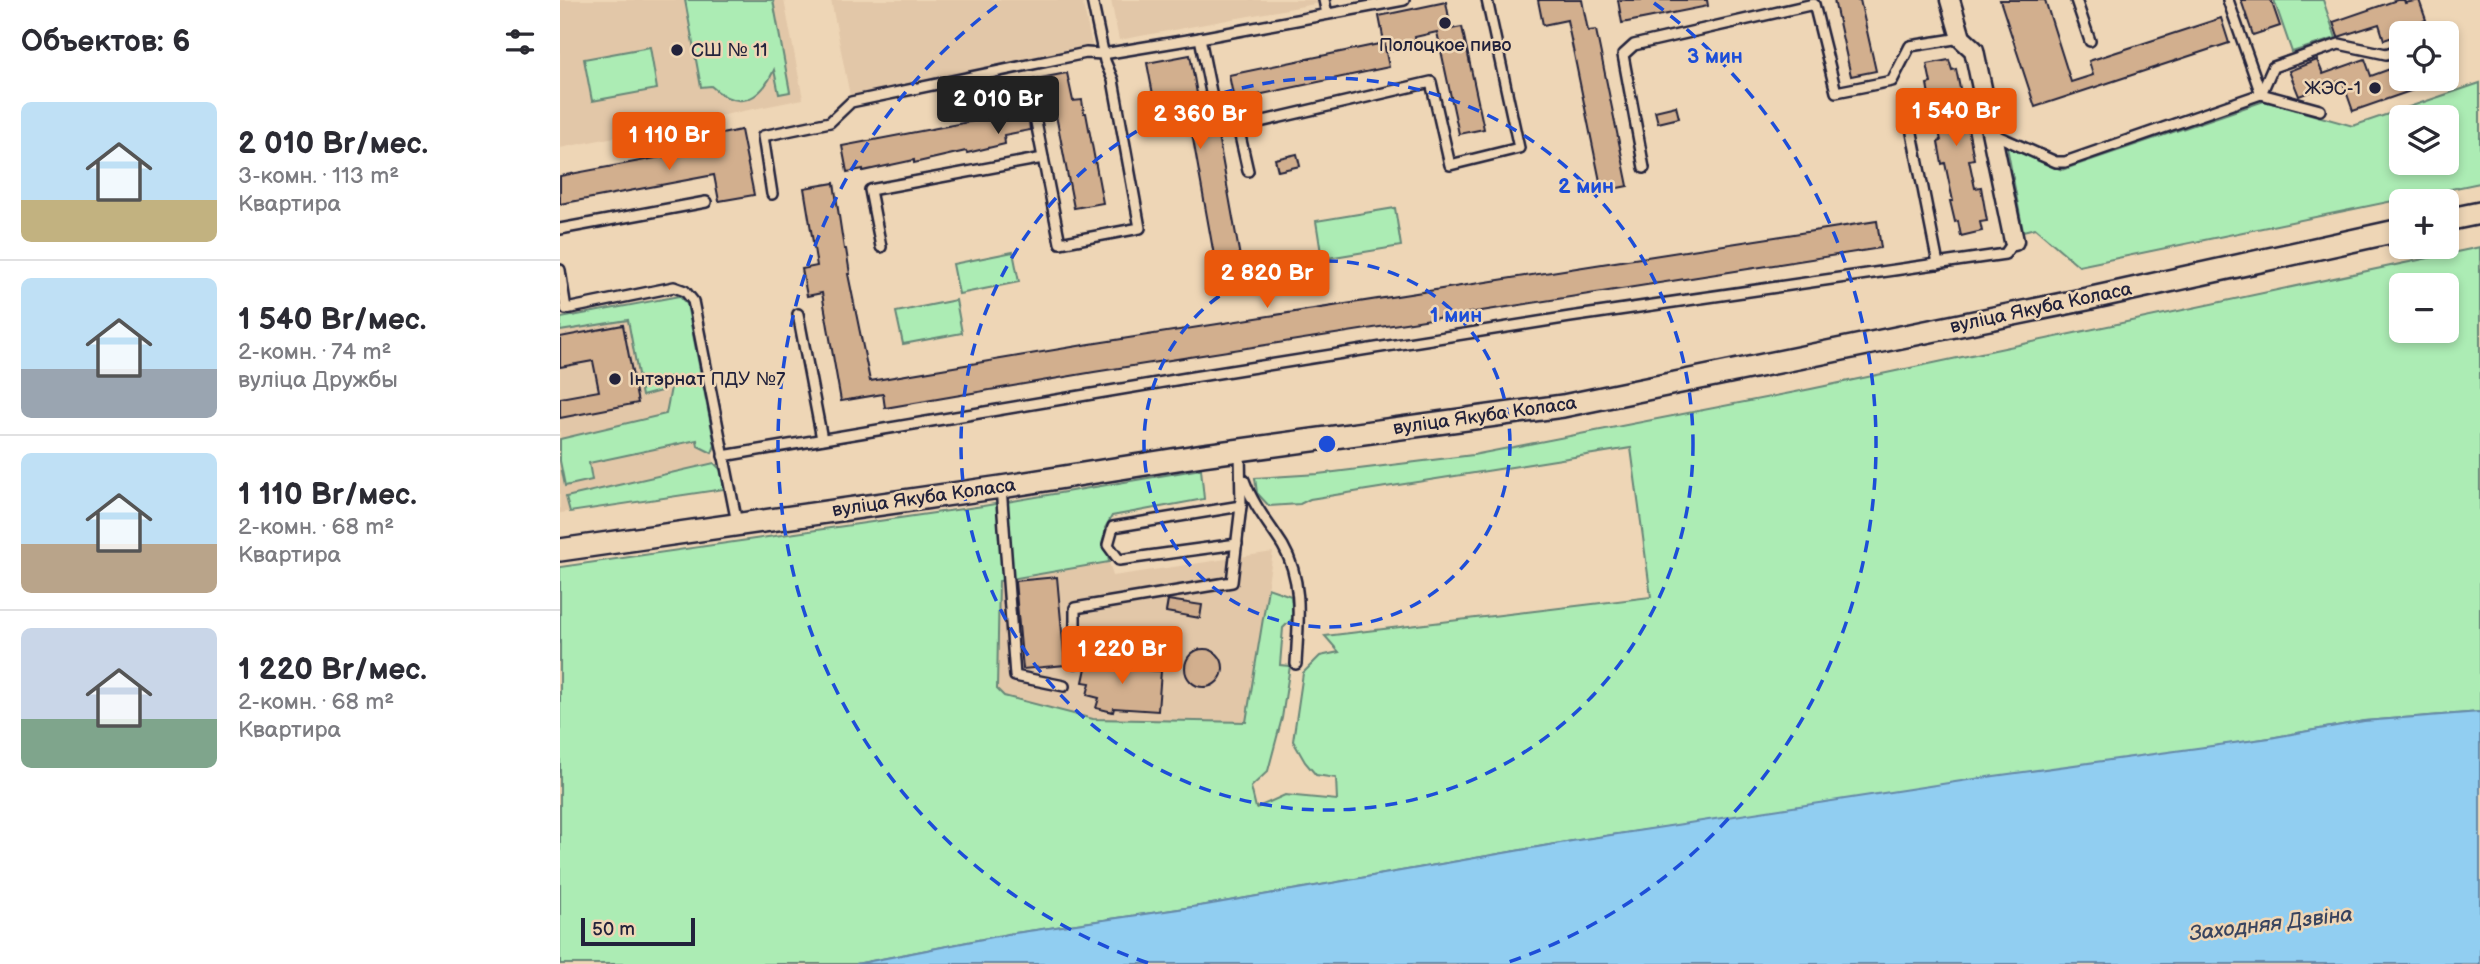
<!DOCTYPE html>
<html lang="ru">
<meta charset="utf-8">
<style>
body{margin:0;font-family:"Balsamiq Sans",sans-serif;background:#f2f2f3;color:#2b2b33;height:100vh;display:flex;flex-direction:column;font-size:26px;white-space:nowrap}
*{box-sizing:border-box;margin:0}
p{font-size:23px;color:#7c7c81}
.icon{flex:none;width:38px;height:38px;fill:none;stroke:currentColor;stroke-width:2;stroke-linecap:round;stroke-linejoin:round}
.map{position:relative;flex:1;overflow:hidden}
.drawer{display:flex;flex-direction:column;background:#fff;width:560px}
.drawer>*{flex:none}
.buttons{position:absolute;left:1829px;top:21px;display:grid;gap:14px}
.buttons a{display:grid;place-items:center;width:70px;height:70px;border-radius:10px;background:#fff;box-shadow:0 4px 10px #0003;font-size:35px}
.scale{position:absolute;left:21px;bottom:18px;width:114px;box-sizing:border-box;padding-left:7px;border:4px solid #22223b;border-top:0;font-size:19px;line-height:24px;white-space:nowrap;color:#22223b;-webkit-text-stroke:5px #eed6b6;paint-order:stroke}
.price{position:absolute;translate:-50% -60px;padding:0 16px;border-radius:7px;background:#ea580c;color:#fff;font-size:23px;line-height:46px;filter:drop-shadow(0 2px 4px #0008)}
.price::after{content:'';position:absolute;left:50%;top:42px;width:21px;height:16px;margin-left:-10px;background:inherit;clip-path:polygon(0 0,100% 0,50% 100%)}
.price.current{background:#222;color:#fff}
ul{padding:0;list-style:none}
li{display:flex;align-items:center;gap:21px;height:175px;padding:0 21px}
li+li{border-top:2px solid #e1e1e2}
li span{display:grid;place-items:center;flex:none;width:196px;height:140px;border-radius:10px;color:#555}
li>.icon{margin-inline-start:auto}
span .icon{width:84px;height:84px;fill:#fffc;stroke-width:1}
li b{font-size:30px}
h2{display:flex;justify-content:space-between;align-items:center;height:84px;padding:0 21px;font-size:30px}
main{display:flex;flex:1;min-height:0}
.map>svg:first-child{display:block}
</style>
<main>
<section class="drawer">
<h2>Объектов: 6<svg class="icon" aria-label="filters" viewBox="0 0 24 24"><path d="M4 7h16M4 17h16"/><circle cx="9" cy="7" r="2"/><circle cx="15" cy="17" r="2"/></svg></h2>
<ul>
<li><span style="background:linear-gradient(#bfe0f5 70%,#c2b280 0)"><svg class="icon" aria-label="home" viewBox="0 0 24 24"><path d="M3 11l9-7 9 7M6 9v11h12V9"/></svg></span><div><b>2 010 Br/мес.</b><p>3-комн. · 113 m²</p><p>Квартира</p></div></li>
<li><span style="background:linear-gradient(#bfe0f5 65%,#9aa5b1 0)"><svg class="icon" aria-label="home" viewBox="0 0 24 24"><path d="M3 11l9-7 9 7M6 9v11h12V9"/></svg></span><div><b>1 540 Br/мес.</b><p>2-комн. · 74 m²</p><p>вуліца Дружбы</p></div></li>
<li><span style="background:linear-gradient(#bfe0f5 65%,#b9a48a 0)"><svg class="icon" aria-label="home" viewBox="0 0 24 24"><path d="M3 11l9-7 9 7M6 9v11h12V9"/></svg></span><div><b>1 110 Br/мес.</b><p>2-комн. · 68 m²</p><p>Квартира</p></div></li>
<li><span style="background:linear-gradient(#c9d6e8 65%,#7fa58c 0)"><svg class="icon" aria-label="home" viewBox="0 0 24 24"><path d="M3 11l9-7 9 7M6 9v11h12V9"/></svg></span><div><b>1 220 Br/мес.</b><p>2-комн. · 68 m²</p><p>Квартира</p></div></li>
</ul>
</section>
<div class="map">
<svg width="1920" height="964" viewBox="0 0 1920 964">
<rect width="100%" height="100%" fill="#eed6b6"/>
<filter id="ink" filterUnits="userSpaceOnUse"><feTurbulence type="fractalNoise" baseFrequency=".0143" numOctaves="2"/><feDisplacementMap in="SourceGraphic" scale="14" xChannelSelector="R" yChannelSelector="G"/><feConvolveMatrix kernelMatrix="1 2 1 2 8 2 1 2 1" color-interpolation-filters="sRGB"/></filter>
<g filter="url(#ink)">
<!-- built -->
<g fill="#e2c7a8">
<polygon points="0,0 224,0 243,99 0,148"/>
<polygon points="271,0 522,0 532,45 290,96"/>
<polygon points="551,0 776,0 559,40"/>
<polygon points="119,296 127,304 155,445 152,453 155,466 161,470 164,489 0,513 0,318"/>
<polygon points="713,552 686,722 533,719 443,696 437,689 439,581 549,562 553,576"/>
</g>
<!-- green -->
<g fill="#acecb4" stroke="#678778" stroke-width="2" fill-rule="evenodd">
<path d="M125,0H213L230,92L219,94L214,70C200,101 178,111 151,86L141,87Z"/>
<polygon points="1714,0 1763,0 1776,38 1732,52"/>
<polygon points="90,47 97,89 32,101 24,59"/>
<path d="M1920,83V183L1519,266L1475,228L1463,231L1447,147L1502,170L1704,101L1793,126ZM1841,117H1886V163H1841Z"/>
<polygon points="835,208 841,246 762,259 756,221"/>
<path d="M1920,247V712L1804,721L1710,738L1012,841L646,905L448,934L296,964H0V567L423,506L641,469L644,499L552,516L545,528L549,562L439,581L437,689L444,696L533,719L686,722L708,588L731,596L733,618L723,628L720,665L730,666L722,718L708,771L691,787L696,808L725,795L777,800L776,778L756,775L745,762L733,741L743,673L760,656L779,652L765,636L1091,597L1071,448L750,499L740,504L709,506L697,493L695,478L758,474L913,455L1251,389ZM1841,285H1886V331H1841Z"/>
<polygon points="453,252 459,282 399,294 393,264"/>
<polygon points="119,296 127,304 155,445 152,453 138,446 137,440 29,463 32,480 5,486 0,461 0,439 106,414 113,377 104,377 101,391 82,396 68,320 0,331 1,318"/>
<polygon points="396,300 402,333 343,344 336,312"/>
<polygon points="154,463 161,470 164,489 10,512 6,497"/>
</g>
<!-- water -->
<polygon fill="#91cef1" stroke="#6589a8" stroke-width="2" points="1920,712 1920,964 296,964 448,934 646,905 1012,841 1434,776 1710,738 1804,721"/>
<!-- building -->
<g fill="#d2af8e" stroke="#22223b" stroke-width="2">
<polygon points="978,0 1022,0 1028,31 1036,30 1068,186 1042,191 1007,20 983,25"/>
<polygon points="1058,0 1147,0 1148,6 1062,23"/>
<polygon points="1274,0 1300,0 1316,71 1291,76"/>
<polygon points="1440,0 1485,0 1511,82 1533,75 1529,61 1661,18 1669,43 1475,107"/>
<polygon points="1681,0 1711,0 1720,26 1693,35"/>
<polygon points="1837,0 1844,0 1845,3 1859,0 1866,20 1846,27 1848,32 1824,40 1819,24 1778,37 1773,22"/>
<polygon points="886,2 891,29 902,27 924,129 899,134 877,32 855,37 856,45 826,52 819,16"/>
<polygon points="824,43 829,67 674,100 669,75"/>
<polygon points="630,55 640,110 653,108 682,268 657,272 631,128 615,131 611,107 596,110 587,63"/>
<polygon points="1805,59 1811,76 1841,65 1841,79 1879,79 1879,81 1793,111 1782,80 1739,96 1729,71 1757,60 1763,74"/>
<polygon points="1389,60 1392,70 1396,69 1403,103 1398,104 1403,129 1408,128 1414,159 1409,160 1415,188 1421,187 1427,221 1420,222 1422,231 1401,236 1398,221 1395,222 1390,201 1393,201 1385,163 1382,164 1378,142 1381,141 1374,106 1371,106 1367,84 1371,83 1367,64"/>
<polygon points="507,73 513,101 522,100 524,113 526,113 543,203 514,208 494,105 468,110 470,130 444,135 445,144 407,153 406,151 354,163 354,160 303,171 303,169 287,172 282,146 440,116 434,87"/>
<polygon points="1116,106 1119,118 1098,123 1095,111"/>
<polygon points="181,130 194,195 159,201 154,175 0,204 0,176 149,148 147,137"/>
<polygon points="737,154 740,166 718,171 715,159"/>
<polygon points="274,183 284,249 286,249 290,274 288,274 310,381 530,344 1317,221 1321,248 534,372 325,408 323,394 281,401 262,293 247,296 242,269 257,266 244,188"/>
<polygon points="63,325 78,403 0,418 0,398 39,391 33,361 0,367 0,337"/>
<polygon points="497,577 505,665 463,669 455,581"/>
<polygon points="608,600 642,605 640,618 606,612"/>
<circle cx="644" cy="668" r="19"/>
<polygon points="529,654 561,662 560,668 601,671 598,711 554,708 553,712 536,708 539,698 527,695 530,683 523,682"/>
</g>
<g fill="none" stroke-linecap="round" stroke-linejoin="round">
<!-- service casing -->
<g stroke="#22223b" stroke-width="14">
<g id="service">
<polyline points="764,0 767,14"/>
<polyline points="1516,0 1530,41"/>
<polyline points="1668,0 1701,94"/>
<polyline points="640,38 651,92"/>
<polyline points="1701,94 1713,67 1779,44 1826,54 1841,49"/>
<polyline points="475,117 500,243 580,228 553,80 545,61 532,0"/>
<polyline points="1352,133 1378,264"/>
<polyline points="1433,134 1496,162 1505,162 1701,94 1760,110"/>
<polyline points="1084,168 1063,55 1074,45 1254,4 1276,92 1332,81 1350,46 1401,38"/>
<polyline points="688,171 678,127 871,82 890,165 959,148 927,0"/>
<polyline points="212,194 203,136 270,122 291,102 526,53 543,54 640,38 844,0"/>
<polyline points="0,229 146,202"/>
<polyline points="321,247 310,190 483,158"/>
<polyline points="0,270 6,309 114,287 125,291 133,301 177,523"/>
<polyline points="238,314 262,439"/>
<polyline points="163,456 633,377 1010,317 1445,254 1454,241"/>
<path d="M684,480C693,505 709,524 723,546C744,582 738,624 736,664"/>
<polyline points="441,487 455,676 504,686"/>
<polyline points="677,544 559,560 548,545 553,527 681,506"/>
<polyline points="515,663 515,608 672,582 681,506 680,451"/>
</g>
</g>
<!-- minor casing -->
<g stroke="#22223b" stroke-width="23">
<polyline id="minor" points="1390,0 1401,38 1414,50 1454,241"/>
</g>
<!-- tertiary casing -->
<g stroke="#22223b" stroke-width="26">
<g id="tertiary">
<polyline points="1886,220 1920,213"/>
<polyline points="0,550 441,487 643,455 1003,406 1527,299 1841,230"/>
</g>
</g>
<!-- service -->
<use href="#service" stroke="#eed6b6" stroke-width="9"/>
<!-- minor -->
<use href="#minor" stroke="#eed6b6" stroke-width="18"/>
<!-- tertiary -->
<use href="#tertiary" stroke="#eed6b6" stroke-width="21"/>
</g>
</g>
<!-- distance rings -->
<g fill="none" stroke="#1d4ed8" stroke-width="3.5" stroke-dasharray="12 9">
<circle cx="767" cy="444" r="183"/>
<circle cx="767" cy="444" r="366"/>
<path d="M588 963A549 549 0 0 1 440 3M1094 3A549 549 0 0 1 946 963"/>
</g>
<!-- markers -->
<g fill="#22223b" stroke="#eed6b6" stroke-width="2.5">
<circle cx="885" cy="23" r="7"/>
<circle cx="117" cy="50" r="7"/>
<circle cx="1815" cy="88" r="7"/>
<circle cx="55" cy="379" r="7"/>
</g>
<g text-anchor="middle" dominant-baseline="central" stroke-width="5" stroke-linejoin="round" paint-order="stroke">
<!-- poi labels -->
<g font-size="19" fill="#22223b" stroke="#eed6b6" text-anchor="start">
<text x="885" y="45" text-anchor="middle">Полоцкое пиво</text>
<text x="131" y="50">СШ № 11</text>
<text x="1801" y="88" text-anchor="end">ЖЭС-1</text>
<text x="69" y="379">Інтэрнат ПДУ №7</text>
</g>
<!-- street labels -->
<g font-size="19" fill="#22223b" stroke="#eed6b6">
<text transform="translate(1481 308) rotate(-12)">вуліца Якуба Коласа</text>
<text transform="translate(925 416) rotate(-8)">вуліца Якуба Коласа</text>
<text transform="translate(364 498) rotate(-8)">вуліца Якуба Коласа</text>
</g>
<!-- water labels -->
<g font-size="21" font-style="italic" fill="#38445f" stroke="#eed6b6">
<text transform="translate(1711 924) rotate(-7)">Заходняя Дзвіна</text>
</g>
</g>
<circle cx="767" cy="444" r="10" fill="#1d4ed8" stroke="#eed6b6" stroke-width="3.5"/>
<g font-size="21" text-anchor="middle" font-weight="bold" fill="#1d4ed8" stroke="#eed6b6" stroke-width="5" stroke-linejoin="round" paint-order="stroke">
<text x="1155" y="63">3 мин</text>
<text x="1026" y="193">2 мин</text>
<text x="896" y="322">1 мин</text>
</g>
</svg>
<div class="buttons">
<a><svg class="icon" aria-label="locate" viewBox="0 0 24 24"><circle cx="12" cy="12" r="6"/><path d="M12 2v4M12 18v4M2 12h4M18 12h4"/></svg></a>
<a><svg class="icon" aria-label="layers" viewBox="0 0 24 24"><path d="M12 4l9 5-9 5-9-5zM3 14l9 5 9-5"/></svg></a>
<a>+</a>
<a>−</a>
</div>
<div class="scale">50 m</div>
<b class="price current" style="left:438px;top:136px">2 010 Br</b>
<b class="price" style="left:1396px;top:148px">1 540 Br</b>
<b class="price" style="left:640px;top:151px">2 360 Br</b>
<b class="price" style="left:109px;top:172px">1 110 Br</b>
<b class="price" style="left:707px;top:310px">2 820 Br</b>
<b class="price" style="left:562px;top:686px">1 220 Br</b>
</div>
</main>
